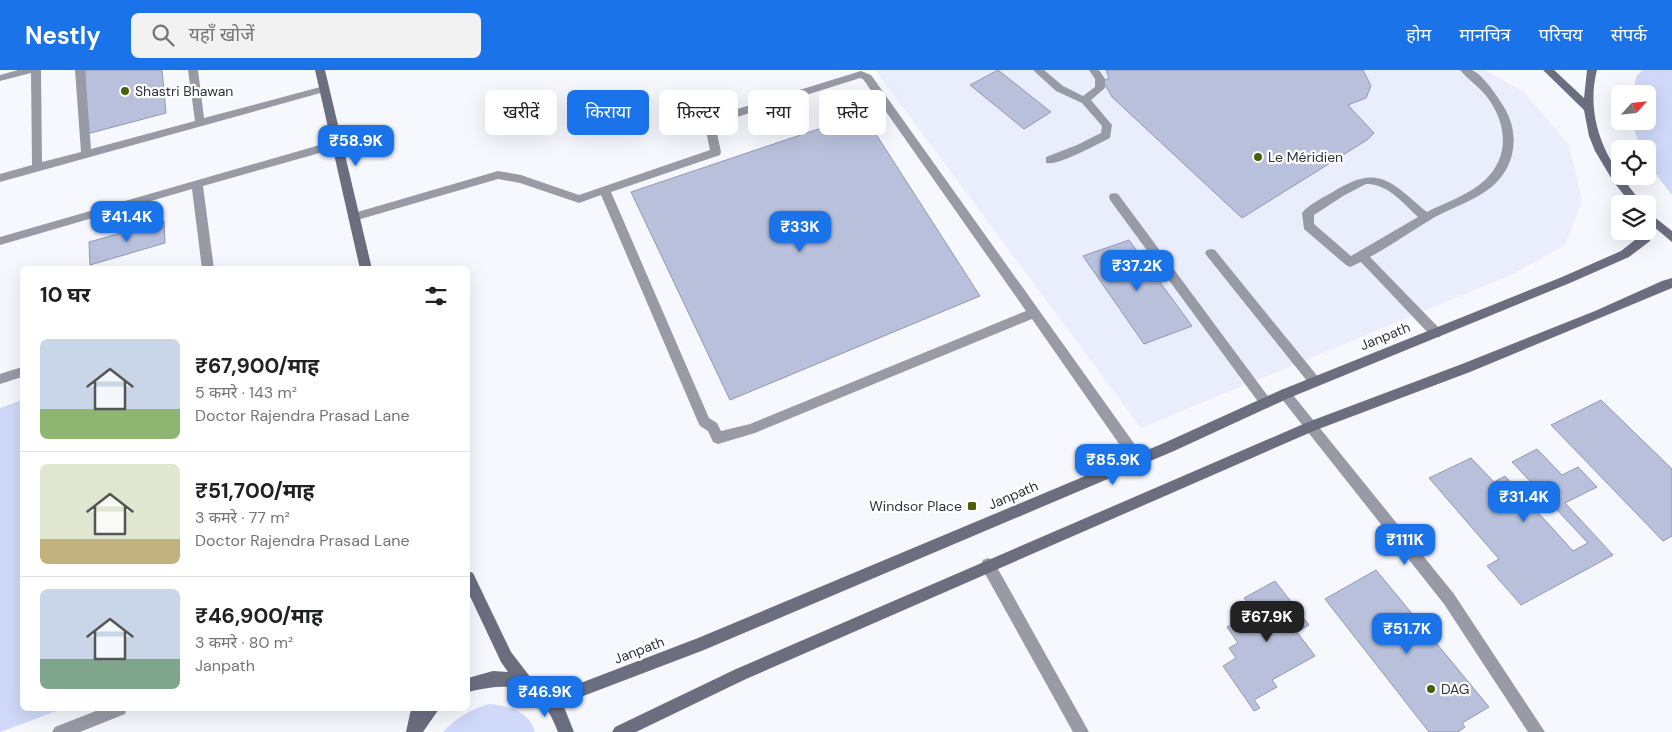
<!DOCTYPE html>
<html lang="hi">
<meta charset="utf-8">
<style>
body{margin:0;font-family:"DM Sans","Noto Sans Devanagari",sans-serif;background:#f2f2f2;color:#202124;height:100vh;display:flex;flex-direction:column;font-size:19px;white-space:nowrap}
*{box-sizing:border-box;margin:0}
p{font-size:16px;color:#757577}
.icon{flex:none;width:28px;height:28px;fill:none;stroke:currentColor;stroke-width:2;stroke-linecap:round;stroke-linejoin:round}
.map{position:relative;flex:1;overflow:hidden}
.drawer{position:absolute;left:20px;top:196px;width:450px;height:445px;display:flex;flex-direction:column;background:#fff;border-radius:8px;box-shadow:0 5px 20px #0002}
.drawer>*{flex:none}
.banner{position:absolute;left:485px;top:20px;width:475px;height:45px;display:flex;gap:10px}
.needle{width:32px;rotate:63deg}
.buttons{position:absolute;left:1611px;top:15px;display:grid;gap:10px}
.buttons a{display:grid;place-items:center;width:45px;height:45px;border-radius:8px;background:#fff;box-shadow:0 5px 20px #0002;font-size:25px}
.price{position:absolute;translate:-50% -42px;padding:0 11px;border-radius:10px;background:#1a73e8;color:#fff;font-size:16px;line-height:32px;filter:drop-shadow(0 1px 2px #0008)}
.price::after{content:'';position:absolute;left:50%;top:30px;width:15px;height:11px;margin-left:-8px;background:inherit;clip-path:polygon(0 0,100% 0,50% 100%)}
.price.active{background:#222;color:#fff}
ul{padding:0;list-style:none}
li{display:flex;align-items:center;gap:15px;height:125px;padding:0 20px}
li+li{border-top:1px solid #e0e0e0}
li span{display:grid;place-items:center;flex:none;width:140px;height:100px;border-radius:8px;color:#555}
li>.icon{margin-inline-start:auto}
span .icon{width:60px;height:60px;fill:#fffc;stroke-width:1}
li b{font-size:21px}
h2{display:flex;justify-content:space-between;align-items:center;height:60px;padding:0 20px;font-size:21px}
.pill{padding:0 18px;border-radius:8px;background:#fff;box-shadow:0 5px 20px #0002;font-size:18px;line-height:45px}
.pill.active{background:#1a73e8;color:#fff}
header{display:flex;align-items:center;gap:30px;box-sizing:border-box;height:70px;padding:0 25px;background:#1a73e8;color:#fff}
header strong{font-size:24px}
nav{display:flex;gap:28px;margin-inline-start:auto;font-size:18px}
.search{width:350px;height:45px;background:#f2f2f2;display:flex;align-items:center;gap:12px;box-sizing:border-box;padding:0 18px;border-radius:8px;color:#757577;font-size:19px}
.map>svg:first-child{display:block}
</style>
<header>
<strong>Nestly</strong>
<div class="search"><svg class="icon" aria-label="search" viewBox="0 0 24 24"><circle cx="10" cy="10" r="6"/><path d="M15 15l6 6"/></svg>यहाँ खोजें</div>
<nav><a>होम</a><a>मानचित्र</a><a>परिचय</a><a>संपर्क</a></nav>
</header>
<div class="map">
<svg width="1672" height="662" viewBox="0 0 1672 662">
<rect width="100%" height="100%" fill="#f6f8fe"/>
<!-- built -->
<polygon fill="#e9edfc" points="877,0 1485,0 1524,22 1569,75 1582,131 1565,175 1511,205 1141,358 876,1"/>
<!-- green -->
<g fill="#d0d9f9">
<polygon points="1643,0 1672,0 1672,125 1648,94 1648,79 1640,79 1632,51 1648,51 1648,24 1632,24 1637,5"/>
<polygon points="22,330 22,639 62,639 0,662 0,338"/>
<path d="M489,634C509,636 529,641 535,662H443C457,647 470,640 489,634Z"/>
</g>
<!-- building -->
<g fill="#b9c0db" stroke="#9198b2">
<polygon points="85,0 162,0 166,43 87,64"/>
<polygon points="998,0 1051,42 1024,59 970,15"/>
<polygon points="1106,0 1363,0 1371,16 1366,28 1348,35 1374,63 1367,70 1242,148 1112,27 1103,11 1109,8"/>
<polygon points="863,44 980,226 730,330 631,122"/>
<polygon points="164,151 165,173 90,195 89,172"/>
<polygon points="1129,170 1192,256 1144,274 1083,186"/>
<polygon points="1601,330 1672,399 1672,466 1663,471 1551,355"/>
<polygon points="1537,379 1562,405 1578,397 1597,417 1565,433 1613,485 1521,535 1487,496 1499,489 1429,408 1471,388 1494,412 1505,406 1573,481 1588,473 1512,392"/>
<polygon points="1376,500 1489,637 1462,653 1465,657 1458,662 1429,662 1325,529"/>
<polygon points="1275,511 1309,555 1297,562 1315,586 1272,610 1277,617 1254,630 1260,638 1254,641 1223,596 1236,588 1229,578 1238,573 1227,557 1255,541 1244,528"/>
</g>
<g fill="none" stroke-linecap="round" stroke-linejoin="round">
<!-- service -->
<g fill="#989ba6" fill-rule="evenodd">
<polygon points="18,0 41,0 42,92 81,82 75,0 85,0 91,79 195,51 188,0 198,0 204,48 324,16 329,19 324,22 0,112 0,104 32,95 31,3 0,11 0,5"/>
<path d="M1033,0H1044L1063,16L1083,26L1095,17V9L1089,0H1099L1105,9V18L1091,30L1112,55L1110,68C1097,74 1059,96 1046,93V87L1077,75L1101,63L1102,56L1082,33L1056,21Z"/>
<path d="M1460,0C1463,0 1469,0 1472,0C1482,4 1496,24 1502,34C1522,63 1516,101 1486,121C1470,132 1452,138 1435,147C1413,160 1392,175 1370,187L1440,259L1442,263L1440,267H1432L1361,192L1350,197L1346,195L1304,159L1302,143C1308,135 1322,128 1331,123C1378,93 1389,110 1427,142C1446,132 1469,125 1485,110C1510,87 1507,53 1487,27C1480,17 1468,10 1460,0ZM1366,114C1387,113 1404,134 1418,147L1351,186L1314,154V145L1343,126Z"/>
<path d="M861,1L871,5L1143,386L1144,390L1143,394L1138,396L1133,394L1032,249L755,363L718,374L713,372L708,361L700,356L698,352L601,125L579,133L520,113L498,109L354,151L348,147L354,143L498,101L521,105L579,125L710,80L704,52L705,49ZM860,8L863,9L1026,241L750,354L721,361L717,353L709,348L611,122L720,85L721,82L715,54Z"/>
<polygon points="337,70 342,74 341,77 203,116 214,199 202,199 192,119 0,175 0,167"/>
<polygon points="1114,123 1118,124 1270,329 1272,333 1270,337 1266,338 1262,337 1110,130 1109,127 1110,124"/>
<polygon points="1211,179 1215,180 1319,308 1321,312 1319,316 1311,316 1207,186 1205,183 1207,180"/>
<polygon points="22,297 22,307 0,314 0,304"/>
<polygon points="988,488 993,490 1089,662 1073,662 983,500 981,495 983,490"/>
<polygon points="101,639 127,639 125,644 80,662 52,662 55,657"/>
</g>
<!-- minor -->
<polygon fill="#989ba6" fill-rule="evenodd" points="1285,319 1289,320 1454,524 1545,662 1528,662 1444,534 1281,328 1279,324 1281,320"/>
<!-- secondary -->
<g fill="#6a6e7f" fill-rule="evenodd">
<polygon points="315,0 325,0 372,199 360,199"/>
<path d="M1543,0H1554L1584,28L1587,0H1597C1587,38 1599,76 1621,106C1627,115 1636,124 1642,134H1631L1613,111L1595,81L1589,66L1584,40Z"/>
<polygon points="1648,142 1672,161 1672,172 1648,152"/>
<path d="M1648,157L1652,161L1650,171L1629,187L1570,213L1289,328L1174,381L704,580L578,628L559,630L564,637L574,662H558C540,614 513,611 468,622V608L493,601L508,602L501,592L468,522V501L473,503L511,582L531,608L545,616L578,614L698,568L1164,373L1281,320L1562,207L1621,181L1640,166V161H1648Z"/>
<polygon points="1672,208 1672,218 1470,302 1316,360 746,609 636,662 612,662 615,657 736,599 1308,352 1462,294 1595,241 1662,211"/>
<polygon points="411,639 439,639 423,662 406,662"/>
</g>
</g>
<!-- markers -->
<g fill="#4a5f09" stroke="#fff" stroke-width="2">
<circle cx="125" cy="21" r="5"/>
<circle cx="1258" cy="87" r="5"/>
<rect x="967" y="431" width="10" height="10" rx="2.5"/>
<circle cx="1431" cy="619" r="5"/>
</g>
<g text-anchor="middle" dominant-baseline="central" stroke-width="4.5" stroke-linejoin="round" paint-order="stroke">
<!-- poi labels -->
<g font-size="14" fill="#2f323c" stroke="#fff" text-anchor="start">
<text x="135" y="21">Shastri Bhawan</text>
<text x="1268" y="87">Le Méridien</text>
<text x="962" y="436" text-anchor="end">Windsor Place</text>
<text x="1441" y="619">DAG</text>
</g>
<!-- street labels -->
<g font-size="14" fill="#2f323c" stroke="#fff">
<text transform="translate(1385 266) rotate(-22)">Janpath</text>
<text transform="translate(1013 425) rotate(-23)">Janpath</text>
<text transform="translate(639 580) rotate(-21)">Janpath</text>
</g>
</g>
</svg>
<div class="buttons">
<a><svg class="needle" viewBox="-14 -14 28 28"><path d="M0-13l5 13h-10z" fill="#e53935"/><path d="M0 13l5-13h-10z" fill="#757577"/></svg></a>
<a><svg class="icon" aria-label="locate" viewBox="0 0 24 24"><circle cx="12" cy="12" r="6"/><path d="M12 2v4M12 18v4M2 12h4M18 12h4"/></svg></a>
<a><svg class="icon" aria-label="layers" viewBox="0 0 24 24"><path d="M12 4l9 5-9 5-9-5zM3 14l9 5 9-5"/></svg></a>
</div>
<b class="price" style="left:356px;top:97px">₹58.9K</b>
<b class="price" style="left:127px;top:173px">₹41.4K</b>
<b class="price" style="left:800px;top:183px">₹33K</b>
<b class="price" style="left:1137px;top:222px">₹37.2K</b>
<b class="price" style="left:1113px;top:416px">₹85.9K</b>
<b class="price" style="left:1524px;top:453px">₹31.4K</b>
<b class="price" style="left:1405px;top:496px">₹111K</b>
<b class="price active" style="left:1267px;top:573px">₹67.9K</b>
<b class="price" style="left:1407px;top:585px">₹51.7K</b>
<b class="price" style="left:545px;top:648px">₹46.9K</b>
<div class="banner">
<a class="pill">खरीदें</a>
<a class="pill active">किराया</a>
<a class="pill">फ़िल्टर</a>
<a class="pill">नया</a>
<a class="pill">फ़्लैट</a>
</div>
<section class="drawer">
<h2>10 घर<svg class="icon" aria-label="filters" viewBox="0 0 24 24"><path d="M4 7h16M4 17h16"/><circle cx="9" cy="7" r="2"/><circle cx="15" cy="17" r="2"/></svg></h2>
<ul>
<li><span style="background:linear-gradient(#c9d6e8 70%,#8fb573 0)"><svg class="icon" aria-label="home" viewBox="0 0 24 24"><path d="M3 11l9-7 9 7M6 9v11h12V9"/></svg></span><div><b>₹67,900/माह</b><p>5 कमरे · 143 m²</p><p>Doctor Rajendra Prasad Lane</p></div></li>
<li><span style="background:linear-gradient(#dfe7d0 75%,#c2b280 0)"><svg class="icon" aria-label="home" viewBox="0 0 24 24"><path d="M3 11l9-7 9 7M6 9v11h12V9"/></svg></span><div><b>₹51,700/माह</b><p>3 कमरे · 77 m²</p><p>Doctor Rajendra Prasad Lane</p></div></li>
<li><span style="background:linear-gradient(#c9d6e8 70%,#7fa58c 0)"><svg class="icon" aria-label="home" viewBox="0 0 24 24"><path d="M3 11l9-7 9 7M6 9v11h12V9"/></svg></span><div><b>₹46,900/माह</b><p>3 कमरे · 80 m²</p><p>Janpath</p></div></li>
</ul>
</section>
</div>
